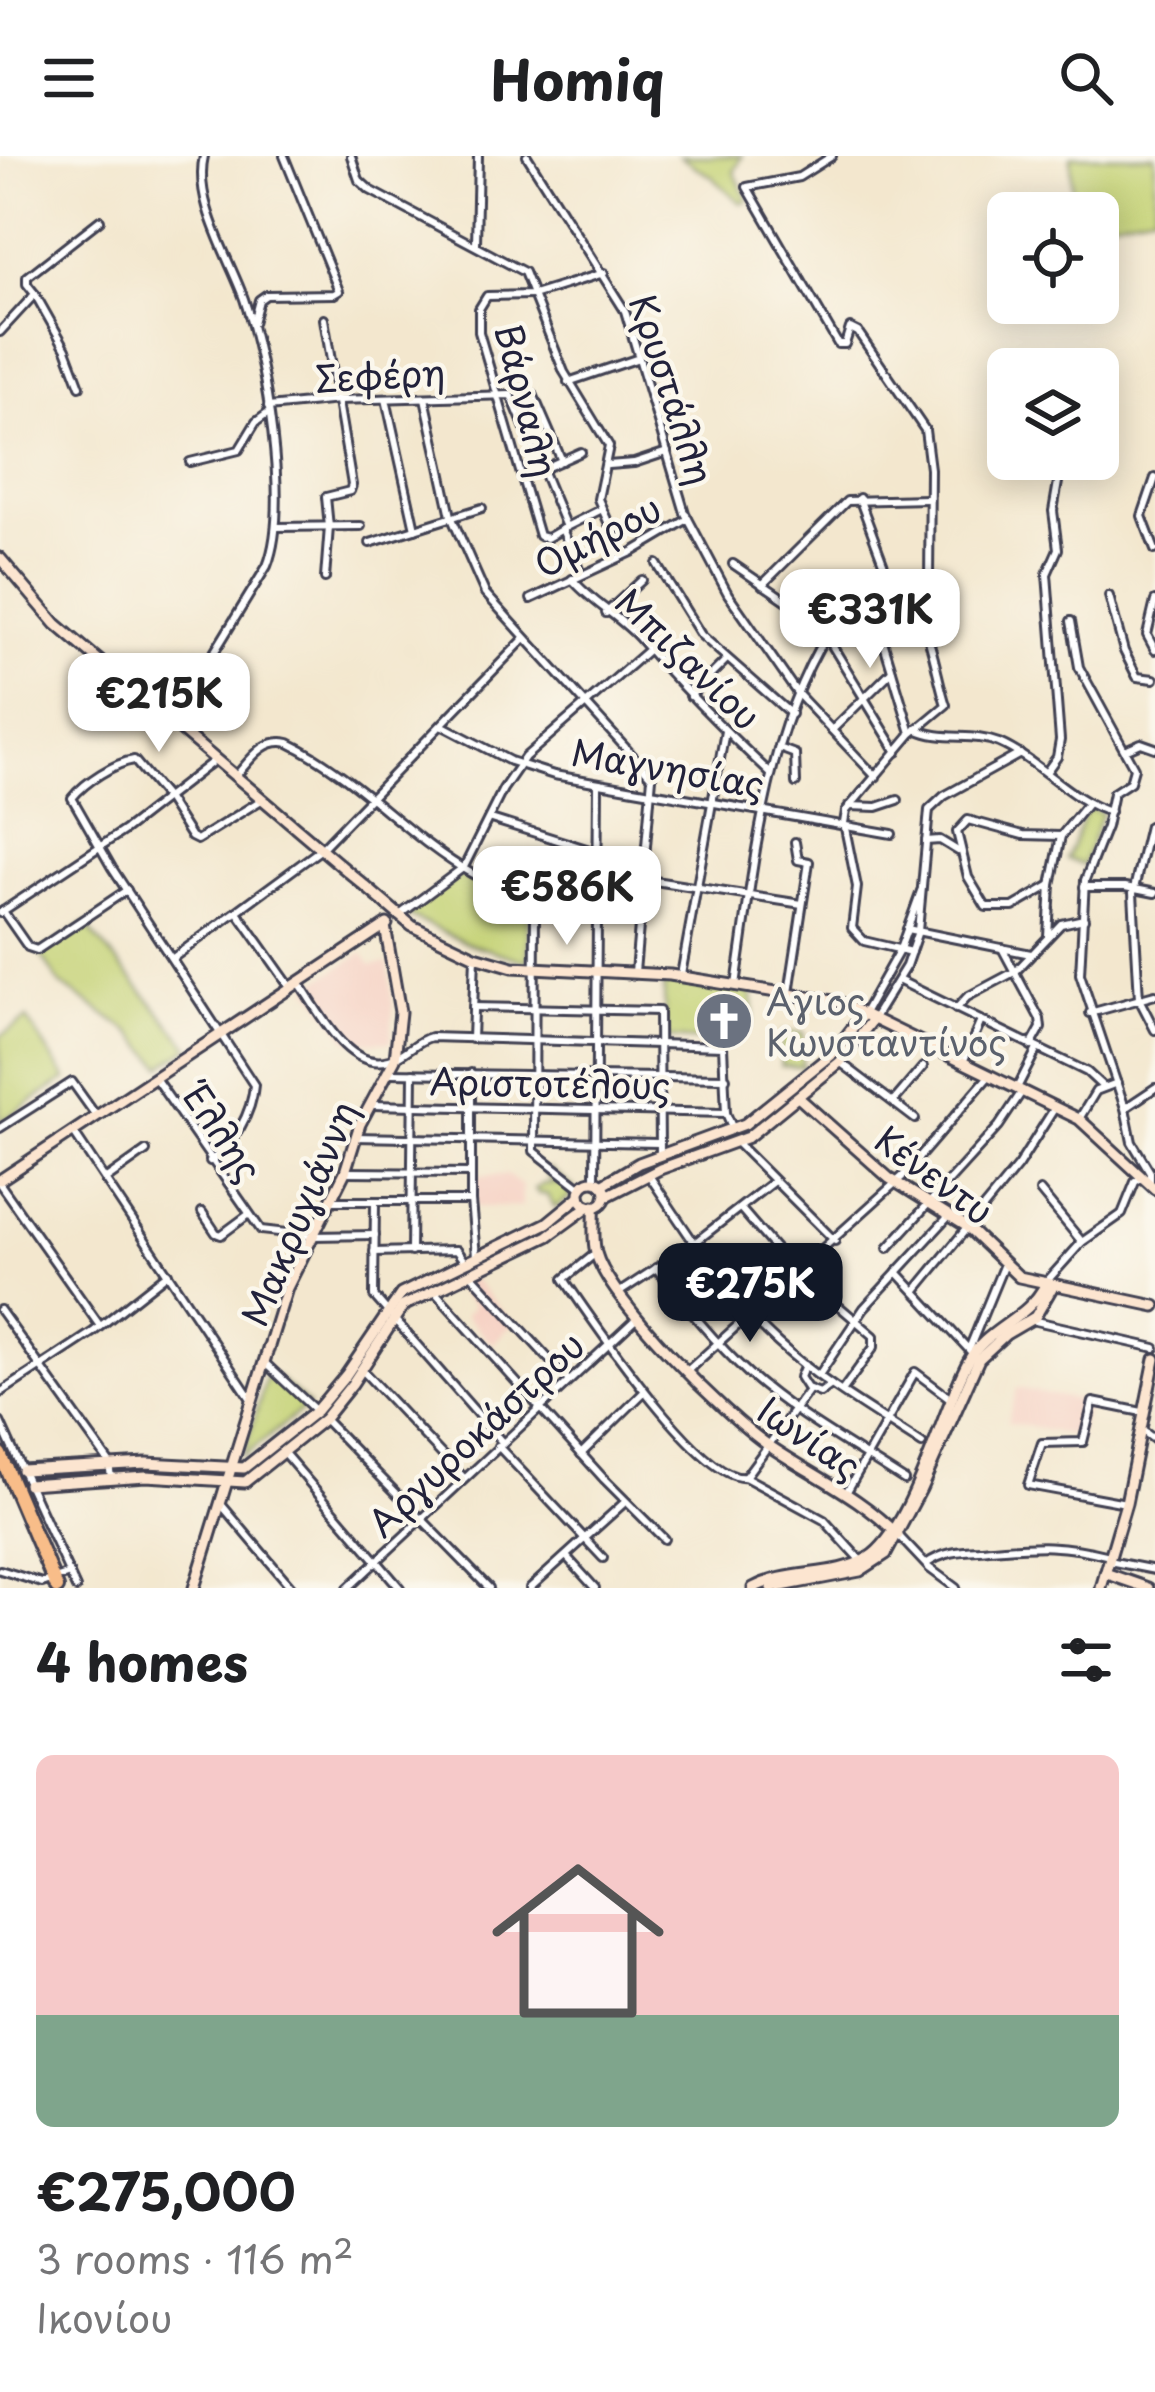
<!DOCTYPE html>
<meta charset="utf-8">
<style>
body{margin:0;font-family:"Playpen Sans",sans-serif;background:#f2f2f2;color:#202124;height:100vh;display:flex;flex-direction:column;font-size:45px;white-space:nowrap}
*{box-sizing:border-box;margin:0}
p{font-size:39px;color:#757577}
.icon{flex:none;width:66px;height:66px;fill:none;stroke:currentColor;stroke-width:2;stroke-linecap:round;stroke-linejoin:round}
.map{position:relative;height:1432px;overflow:hidden}
.details{display:flex;flex-direction:column;background:#fff;flex:1}
.details>*{flex:none}
.controls{position:absolute;left:987px;top:36px;display:grid;gap:24px}
.controls a{display:grid;place-items:center;width:132px;height:132px;border-radius:18px;background:#fff;box-shadow:0 6px 30px #0003;font-size:60px}
.price{position:absolute;translate:-50% -102px;padding:0 27px;border-radius:24px;background:#fff;color:#222;font-size:39px;line-height:78px;filter:drop-shadow(0 3px 6px #0008)}
.price::after{content:'';position:absolute;left:50%;top:72px;width:36px;height:27px;margin-left:-18px;background:inherit;clip-path:polygon(0 0,100% 0,50% 100%)}
.price.selected{background:#111827;color:#fff}
ul{padding:0;list-style:none}
li{display:grid;align-content:center;gap:24px;height:636px;padding:0 36px}
li span{display:grid;place-items:center;height:372px;border-radius:18px;color:#555}
li>.icon{margin-inline-start:auto}
span .icon{width:216px;height:216px;fill:#fffc;stroke-width:1}
li b{font-size:51px}
h2{display:flex;justify-content:space-between;align-items:center;height:144px;padding:0 36px;font-size:51px}
header{display:flex;justify-content:space-between;align-items:center;height:156px;padding:0 36px;background:#fff;font-size:54px;font-weight:700}
.map>svg:first-child{display:block}
</style>
<header><svg class="icon" aria-label="menu" viewBox="0 0 24 24"><path d="M4 6h16M4 12h16M4 18h16"/></svg>Homiq<svg class="icon" aria-label="search" viewBox="0 0 24 24"><circle cx="10" cy="10" r="6"/><path d="M15 15l6 6"/></svg></header>
<div class="map">
<svg width="1155" height="1432" viewBox="0 0 1155 1432">
<rect width="100%" height="100%" fill="#fbf7ec"/>
<filter id="ink" filterUnits="userSpaceOnUse"><feTurbulence type="fractalNoise" baseFrequency=".00833" numOctaves="2"/><feDisplacementMap in="SourceGraphic" scale="24" xChannelSelector="R" yChannelSelector="G"/><feConvolveMatrix kernelMatrix="1 2 1 2 8 2 1 2 1" color-interpolation-filters="sRGB"/></filter>
<filter id="wash" filterUnits="userSpaceOnUse"><feTurbulence type="fractalNoise" baseFrequency=".004" numOctaves="4" result="noise"/><feDisplacementMap in="SourceGraphic" scale="48" xChannelSelector="R" yChannelSelector="G"/><feGaussianBlur stdDeviation="2.7" result="paint"/><feColorMatrix in="noise" values="0 0 0 0 0 0 0 0 0 0 0 0 0 0 0 0 0 1.4 0 .05"/><feComposite in="paint" operator="in"/></filter>
<g filter="url(#wash)">
<rect width="100%" height="100%" fill="#f3e7ce"/>
<!-- built -->
<g fill="#f6d2c4">
<polygon points="363,797 371,809 388,807 393,853 391,886 348,885 308,831"/>
<polygon points="507,1019 522,1030 522,1051 475,1051 475,1020"/>
<polygon points="472,1122 514,1167 492,1188 465,1159 473,1150 453,1130"/>
<polygon points="1017,1232 1088,1246 1079,1281 1007,1266"/>
</g>
<!-- green -->
<g fill="#c4d274" stroke="#737a58" stroke-width="3">
<polygon points="679,0 742,0 734,16 748,44 741,47 712,21"/>
<polygon points="1071,0 1155,0 1155,56 1098,67 1098,57 1073,57"/>
<polygon points="1087,652 1102,657 1083,709 1067,703"/>
<polygon points="461,719 528,749 528,806 464,786 405,758"/>
<polygon points="85,768 190,891 162,910 133,878 60,828 40,797"/>
<path d="M664,825L751,835C766,901 708,883 665,882Z"/>
<polygon points="27,863 66,923 0,966 0,880"/>
<polygon points="782,877 803,877 802,911 781,910"/>
<polygon points="549,1013 573,1031 571,1041 555,1052 546,1038 539,1038 535,1033 543,1028 565,1027 551,1025 546,1017"/>
<polygon points="275,1220 308,1249 243,1301 266,1222"/>
</g>
</g>
<g filter="url(#ink)">
<g fill="none" stroke-linecap="round" stroke-linejoin="round">
<!-- street casing -->
<g stroke="#414051" stroke-width="12">
<g id="street">
<polyline points="351,0 359,24 370,34 524,116 564,216 609,290 598,343 623,400"/>
<polyline points="527,0 625,155 685,357 728,438 797,537 876,621"/>
<polyline points="832,0 799,21 747,31 838,188 845,188 850,172 858,176 925,274 930,313 929,425 921,436 902,436"/>
<polyline points="476,88 478,0"/>
<polyline points="35,138 66,193 80,230"/>
<polyline points="324,163 352,329 350,335 326,341 329,371 325,422"/>
<polyline points="253,167 259,144 266,139 334,138 339,135 284,0"/>
<polyline points="0,176 35,138 27,128 27,121 100,64"/>
<polyline points="568,226 639,202"/>
<polyline points="533,238 562,305"/>
<polyline points="425,242 451,360 485,437 652,621 635,816"/>
<polyline points="386,243 415,373"/>
<polyline points="268,251 339,244 511,239 566,371 602,353"/>
<polyline points="190,306 239,294 256,266 267,258"/>
<polyline points="608,309 634,307 667,296"/>
<polyline points="543,313 581,296"/>
<polyline points="1155,322 1142,360 1155,394"/>
<polyline points="859,342 891,428"/>
<polyline points="276,371 361,370"/>
<polyline points="566,371 547,382 539,380 479,176 479,153 487,140 533,139 604,117"/>
<polyline points="562,373 581,418"/>
<polyline points="370,387 482,352"/>
<polyline points="657,408 701,479 791,558"/>
<polyline points="733,408 809,460 820,462 834,449 845,450"/>
<path d="M572,423C592,447 621,461 641,484C682,532 725,575 771,618"/>
<polyline points="762,429 847,345 927,343"/>
<polyline points="855,437 880,475 911,577"/>
<polyline points="1109,440 1124,495 1137,521 1154,523"/>
<polyline points="531,443 634,395 688,363"/>
<polyline points="1155,445 1147,479 1155,494"/>
<polyline points="606,457 642,424"/>
<polyline points="1071,465 1079,511 1134,612 1130,626 1113,637 1106,671 1085,724 1080,818 1125,952 1132,986 1150,1016 1150,1026"/>
<polyline points="825,478 897,596"/>
<polyline points="690,540 726,504"/>
<path d="M171,567L267,410C291,350 265,205 244,143C229,101 193,45 204,0"/>
<polyline points="443,570 510,605 554,619 892,678"/>
<path d="M916,573C943,586 972,576 999,587C1040,605 1069,644 1110,656"/>
<polyline points="832,574 892,515"/>
<polyline points="779,592 795,598 796,627"/>
<polyline points="1125,594 1141,587 1155,592"/>
<polyline points="1047,615 1057,601 1060,584 1047,418 1058,393 1053,355 1062,303"/>
<path d="M236,620C251,603 264,581 289,587C390,636 449,743 571,746"/>
<polyline points="849,650 877,651 898,644"/>
<polyline points="491,663 596,696"/>
<polyline points="1149,670 1133,737 1139,843 1155,874"/>
<polyline points="926,685 940,684 958,695"/>
<polyline points="597,716 802,748"/>
<polyline points="1051,729 1013,751 986,751 968,721 957,676 968,664 1023,679 1061,680"/>
<polyline points="1084,731 1125,731 1155,737"/>
<polyline points="535,745 534,995 581,1032"/>
<polyline points="3,755 28,791 37,794 127,734"/>
<polyline points="0,757 125,674 215,604"/>
<polyline points="238,757 291,832"/>
<polyline points="401,758 464,711 503,633 525,601 648,494"/>
<polyline points="907,773 1031,798"/>
<polyline points="1048,780 1051,729 1061,680 1087,648"/>
<polyline points="1002,792 1040,863 1041,872 1031,890"/>
<polyline points="173,802 320,694 524,483"/>
<polyline points="681,819 725,575"/>
<polyline points="898,824 1087,916 1102,930"/>
<path d="M300,828C319,855 347,916 389,904C405,900 415,885 431,881L723,890L726,957L732,971"/>
<path d="M736,829C755,703 765,567 839,459C850,442 873,413 897,431C930,455 934,513 946,549L911,578L846,655L844,667L857,731L852,772L864,785L911,796"/>
<polyline points="789,837 809,706 798,704 795,686"/>
<polyline points="473,851 659,855 660,998"/>
<polyline points="956,853 967,841 1016,815 1061,768 1084,763"/>
<polyline points="864,857 900,793 921,735"/>
<polyline points="1090,857 1155,839"/>
<polyline points="874,862 906,810 918,775 929,654 944,640 1020,598"/>
<polyline points="472,883 475,800"/>
<polyline points="840,906 915,963"/>
<polyline points="963,906 981,865"/>
<polyline points="390,917 726,922"/>
<polyline points="471,917 471,1045 476,1100"/>
<polyline points="155,922 261,1074 313,1080 375,1079"/>
<polyline points="1017,932 1037,893"/>
<polyline points="894,945 923,911"/>
<polyline points="372,949 726,957"/>
<polyline points="1125,952 1155,932"/>
<polyline points="1079,963 1096,935 1117,927"/>
<polyline points="0,972 72,926 97,961"/>
<polyline points="74,977 251,1243"/>
<polyline points="355,981 659,987"/>
<polyline points="737,987 835,1085"/>
<path d="M210,1005C234,989 252,957 254,929L112,712L72,642C85,626 114,607 134,604L167,643L191,681L197,684L263,643"/>
<polyline points="345,1016 471,1017"/>
<path d="M648,1018C688,1077 724,1138 778,1187C821,1226 873,1256 922,1288"/>
<polyline points="105,1024 146,995"/>
<polyline points="595,1025 598,628"/>
<polyline points="0,1028 100,1170"/>
<polyline points="1040,1035 1082,1086"/>
<polyline points="331,1045 471,1045"/>
<polyline points="375,1046 374,1140 502,1286"/>
<polyline points="741,1053 785,1104 874,1180 874,1191 842,1235"/>
<polyline points="202,1056 216,1077 221,1079 248,1059"/>
<polyline points="888,1092 999,970 1021,937"/>
<polyline points="374,1096 456,1094 464,1105"/>
<polyline points="411,1096 413,917"/>
<path d="M596,1097L564,1123C590,1161 701,1327 745,1321L824,1364L861,1405"/>
<path d="M656,1112C685,1149 714,1186 749,1218C795,1259 852,1290 904,1324"/>
<polyline points="897,1116 972,1197"/>
<polyline points="470,1117 569,1225"/>
<polyline points="1047,1125 1082,1086 1122,1058 1135,1026 1141,1022"/>
<polyline points="916,1134 1018,1010 1054,953"/>
<polyline points="435,1136 604,1323 664,1383"/>
<polyline points="620,1136 693,1088 774,1025"/>
<polyline points="0,1154 109,1306 111,1322"/>
<polyline points="1031,1164 1155,1192"/>
<polyline points="969,1193 1004,1108"/>
<polyline points="265,1207 315,1254"/>
<polyline points="805,1209 800,1221 807,1232 820,1237 831,1229"/>
<polyline points="362,1214 464,1322"/>
<polyline points="686,1216 903,1020 989,920"/>
<polyline points="819,1219 864,1152 949,1060"/>
<polyline points="0,1237 93,1176 168,1117"/>
<polyline points="324,1263 489,1432"/>
<polyline points="0,1266 76,1432"/>
<polyline points="1143,1275 1155,1284"/>
<polyline points="498,1290 603,1402"/>
<polyline points="284,1297 400,1432"/>
<polyline points="581,1298 644,1236"/>
<polyline points="745,1321 809,1234"/>
<polyline points="846,1337 915,1216 951,1243"/>
<polyline points="220,1347 292,1432"/>
<polyline points="1126,1347 1028,1329 1042,1287 1083,1286 1093,1246 1142,1256"/>
<polyline points="898,1379 929,1412 956,1432"/>
<polyline points="566,1400 595,1432"/>
<polyline points="1109,1405 1155,1414"/>
<path d="M926,1408C944,1396 958,1395 979,1394C1031,1390 1057,1386 1110,1400"/>
<polyline points="0,1414 42,1427 70,1418"/>
<polyline points="348,1432 638,1161"/>
<polyline points="530,1432 625,1346"/>
</g>
</g>
<!-- secondary casing -->
<g stroke="#414051" stroke-width="15">
<g id="secondary">
<polyline points="0,402 56,468 412,770 475,800 513,811 670,819 839,846 1079,963 1155,1033"/>
<polyline points="798,941 889,1022 966,1070 1019,1121 1155,1150"/>
<polyline points="0,1024 387,768"/>
<circle cx="593" cy="1038" r="13"/>
<polyline points="602,1029 639,1007 745,968 833,897 864,857"/>
<polyline points="605,1041 660,1013 748,981 840,906 874,862"/>
<path d="M594,1050C595,1065 592,1083 596,1097C609,1145 726,1260 768,1289C812,1319 861,1341 898,1379"/>
<polyline points="22,1314 146,1307 244,1312 316,1255 346,1219 401,1138 547,1067 580,1040"/>
<polyline points="28,1328 146,1320 245,1326 324,1263 352,1228 403,1150 548,1080 589,1050"/>
<polyline points="1105,1417 1148,1432"/>
<polyline points="194,1432 287,1132 345,1016 360,968 395,903 400,856 385,770"/>
<path d="M753,1432C788,1413 834,1422 868,1402C912,1375 942,1253 968,1206C986,1172 1028,1164 1045,1129"/>
<polyline points="771,1432 860,1415 886,1398 921,1333 979,1203 1006,1178 1035,1161 1053,1130"/>
<polyline points="1101,1432 1126,1347 1155,1203"/>
</g>
</g>
<!-- primary casing -->
<g stroke="#414051" stroke-width="18">
<polyline id="primary" points="0,1298 57,1432"/>
</g>
<!-- street -->
<use href="#street" stroke="#fff" stroke-width="6"/>
<!-- secondary -->
<use href="#secondary" stroke="#fce5d0" stroke-width="9"/>
<!-- primary -->
<use href="#primary" stroke="#f8bd89" stroke-width="12"/>
</g>
</g>
<!-- icons -->
<defs>
<g id="church-disc" transform="scale(3)"><circle r="9.5" fill="#6b7280" stroke="#fbf7ec"/><path d="M-1.2-6h2.4v3.5h3.3v2.4h-3.3V6h-2.4V-.1h-3.3v-2.4h3.3Z" fill="#fff"/></g>
</defs>
<g fill-rule="evenodd">
<use href="#church-disc" x="724" y="865"/>
</g>
<g text-anchor="middle" dominant-baseline="central" stroke-width="9" stroke-linejoin="round" paint-order="stroke">
<!-- street labels -->
<g font-size="36" fill="#22223b" stroke="#fbf7ec">
<text transform="translate(380 218) rotate(-3)">Σεφέρη</text>
<text transform="translate(673 233) rotate(72)">Κρυστάλλη</text>
<text transform="translate(528 244) rotate(76)">Βάρναλη</text>
<text transform="translate(597 379) rotate(-27)">Ομήρου</text>
<text transform="translate(689 502) rotate(44)">Μπιζανίου</text>
<text transform="translate(668 611) rotate(10)">Μαγνησίας</text>
<text transform="translate(550 926) rotate(1)">Αριστοτέλους</text>
<text transform="translate(224 976) rotate(56)">Έλλης</text>
<text transform="translate(935 1018) rotate(37)">Κένεντυ</text>
<text transform="translate(298 1057) rotate(-67)">Μακρυγιάννη</text>
<text transform="translate(475 1277) rotate(-43)">Αργυροκάστρου</text>
<text transform="translate(810 1281) rotate(34)">Ιωνίας</text>
</g>
<!-- worship labels -->
<g font-size="36" fill="#5b616d" stroke="#fbf7ec" text-anchor="start">
<text x="766" y="844">Αγιος<tspan x="766" dy="41">Κωνσταντίνος</tspan></text>
</g>
</g>
</svg>
<div class="controls">
<a><svg class="icon" aria-label="locate" viewBox="0 0 24 24"><circle cx="12" cy="12" r="6"/><path d="M12 2v4M12 18v4M2 12h4M18 12h4"/></svg></a>
<a><svg class="icon" aria-label="layers" viewBox="0 0 24 24"><path d="M12 4l9 5-9 5-9-5zM3 14l9 5 9-5"/></svg></a>
</div>
<b class="price" style="left:870px;top:515px">€331K</b>
<b class="price" style="left:159px;top:599px">€215K</b>
<b class="price" style="left:567px;top:792px">€586K</b>
<b class="price selected" style="left:750px;top:1189px">€275K</b>
</div>
<section class="details">
<h2>4 homes<svg class="icon" aria-label="filters" viewBox="0 0 24 24"><path d="M4 7h16M4 17h16"/><circle cx="9" cy="7" r="2"/><circle cx="15" cy="17" r="2"/></svg></h2>
<ul>
<li><span style="background:linear-gradient(#f6c9c9 70%,#7fa58c 0)"><svg class="icon" aria-label="home" viewBox="0 0 24 24"><path d="M3 11l9-7 9 7M6 9v11h12V9"/></svg></span><div><b>€275,000</b><p>3 rooms · 116 m²</p><p>Ικονίου</p></div></li>
</ul>
</section>
